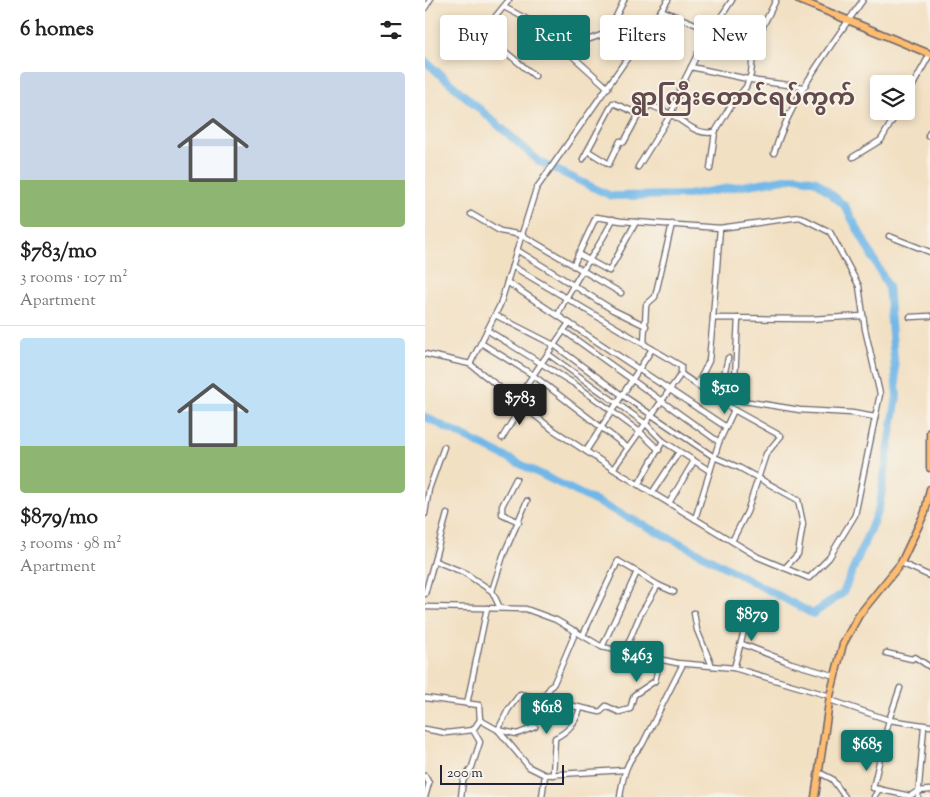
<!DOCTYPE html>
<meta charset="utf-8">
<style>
body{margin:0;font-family:"Sorts Mill Goudy","Noto Sans Myanmar",serif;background:#f2f2f2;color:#222;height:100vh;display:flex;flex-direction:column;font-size:19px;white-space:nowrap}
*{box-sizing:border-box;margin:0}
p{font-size:16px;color:#767676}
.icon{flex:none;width:28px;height:28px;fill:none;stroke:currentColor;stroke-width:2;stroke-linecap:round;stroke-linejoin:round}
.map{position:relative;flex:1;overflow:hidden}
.drawer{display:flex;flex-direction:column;background:#fff;width:425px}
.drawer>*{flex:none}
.top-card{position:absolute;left:15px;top:15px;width:415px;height:45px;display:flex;gap:10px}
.fabs{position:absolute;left:445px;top:75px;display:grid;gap:10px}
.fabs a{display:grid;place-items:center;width:45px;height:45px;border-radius:5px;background:#fff;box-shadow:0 2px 8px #0003;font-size:25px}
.scale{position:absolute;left:15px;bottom:12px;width:124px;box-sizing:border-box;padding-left:5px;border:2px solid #22223b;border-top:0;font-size:14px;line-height:18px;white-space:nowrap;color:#22223b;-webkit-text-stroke:4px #f7f3e8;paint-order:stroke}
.price{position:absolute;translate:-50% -42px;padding:0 11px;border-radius:5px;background:#0f766e;color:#fff;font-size:16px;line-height:32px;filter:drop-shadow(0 1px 2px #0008)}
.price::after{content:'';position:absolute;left:50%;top:30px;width:15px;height:11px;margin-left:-8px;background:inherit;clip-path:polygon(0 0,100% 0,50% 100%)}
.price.active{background:#222;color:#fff}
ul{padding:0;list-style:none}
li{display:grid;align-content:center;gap:10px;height:265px;padding:0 20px}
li+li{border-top:1px solid #e0e0e0}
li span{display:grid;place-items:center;height:155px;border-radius:5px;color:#555}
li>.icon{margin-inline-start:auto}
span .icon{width:90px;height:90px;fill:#fffc;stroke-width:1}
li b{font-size:21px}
h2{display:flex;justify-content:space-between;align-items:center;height:60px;padding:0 20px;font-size:21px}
.chip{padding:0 18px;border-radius:5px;background:#fff;box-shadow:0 2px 8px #0003;font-size:18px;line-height:45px}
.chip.active{background:#0f766e;color:#fff}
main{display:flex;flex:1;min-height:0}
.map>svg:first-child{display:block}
</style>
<main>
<section class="drawer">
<h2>6 homes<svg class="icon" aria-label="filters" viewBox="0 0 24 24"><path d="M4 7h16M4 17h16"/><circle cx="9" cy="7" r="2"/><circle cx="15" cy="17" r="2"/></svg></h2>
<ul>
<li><span style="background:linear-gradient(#c9d6e8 70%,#8fb573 0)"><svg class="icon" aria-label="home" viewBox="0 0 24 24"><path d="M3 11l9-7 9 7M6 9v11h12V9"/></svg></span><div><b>$783/mo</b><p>3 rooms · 107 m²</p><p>Apartment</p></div></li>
<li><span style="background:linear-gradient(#bfe0f5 70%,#8fb573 0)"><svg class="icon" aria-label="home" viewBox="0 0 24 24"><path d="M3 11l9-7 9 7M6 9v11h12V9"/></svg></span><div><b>$879/mo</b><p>3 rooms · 98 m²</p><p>Apartment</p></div></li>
</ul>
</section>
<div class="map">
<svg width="505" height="797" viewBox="0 0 505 797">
<rect width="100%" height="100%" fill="#f7f3e8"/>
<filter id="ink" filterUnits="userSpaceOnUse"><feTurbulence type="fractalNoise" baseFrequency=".02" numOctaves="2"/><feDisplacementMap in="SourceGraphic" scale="10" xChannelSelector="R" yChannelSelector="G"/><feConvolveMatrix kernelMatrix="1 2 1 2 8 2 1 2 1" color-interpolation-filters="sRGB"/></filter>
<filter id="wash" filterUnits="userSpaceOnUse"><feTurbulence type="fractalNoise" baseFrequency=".0096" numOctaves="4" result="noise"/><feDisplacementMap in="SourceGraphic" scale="20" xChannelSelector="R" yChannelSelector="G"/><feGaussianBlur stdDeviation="1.12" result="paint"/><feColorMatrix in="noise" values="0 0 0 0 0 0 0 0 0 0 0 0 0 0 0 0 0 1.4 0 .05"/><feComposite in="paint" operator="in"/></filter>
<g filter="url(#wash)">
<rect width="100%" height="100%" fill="#f2e0c3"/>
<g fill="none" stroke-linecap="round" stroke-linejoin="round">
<!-- river -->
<polyline stroke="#71b7e8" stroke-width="8" points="0,61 115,162 186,196 263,195 372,177 391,181 420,206 463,286 472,396 454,508 418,593 388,614 261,546 0,417"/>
</g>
</g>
<g filter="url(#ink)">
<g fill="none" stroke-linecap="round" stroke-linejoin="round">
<!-- minor casing -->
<g stroke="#6b646b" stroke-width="7">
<g id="minor">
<polyline points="79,7 113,25 183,88"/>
<polyline points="0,8 5,0"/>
<polyline points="236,10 287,31"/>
<polyline points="62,27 84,0"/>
<polyline points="290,27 309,36 331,40"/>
<polyline points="140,48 179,34 187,25 199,0"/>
<polyline points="77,49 110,76"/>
<polyline points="266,67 332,81 379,87"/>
<polyline points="481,98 505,54"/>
<polyline points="503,136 505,132"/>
<polyline points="163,151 184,164 195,141 199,142 214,114"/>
<path d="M349,153C367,96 404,48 438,0"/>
<polyline points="428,157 456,140 473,111"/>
<path d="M158,159L188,103L214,114L225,105C232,108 240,111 247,115C261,123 272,136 290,132"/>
<polyline points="213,167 246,114 257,85 275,49 307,0"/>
<polyline points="285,169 290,132 305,107 321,87 326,74 329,44 351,0"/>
<polyline points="46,214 75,231 97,235 196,293"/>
<polyline points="464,236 505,252"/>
<polyline points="92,250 188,310 221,326"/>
<polyline points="153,254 184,271 211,222"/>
<polyline points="87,266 256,366 256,374 188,469"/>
<polyline points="82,282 301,427"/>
<polyline points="70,315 129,345 194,393 289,457 315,468 373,500 378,524 373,554 360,568"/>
<path d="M133,315C147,281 172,253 188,219"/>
<polyline points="485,317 505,316"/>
<polyline points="288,318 295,228"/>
<polyline points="62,330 148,383 187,411"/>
<polyline points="139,331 294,442"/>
<polyline points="56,343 108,375 203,448"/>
<polyline points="219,344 221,305 230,297 247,224"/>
<polyline points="0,354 45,364 127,429 196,474 333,557 384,578 404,558 430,515 455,394 440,329 434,286 405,232 375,217 295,228 196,221 171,217 148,266"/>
<polyline points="123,354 221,424 238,441 285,471"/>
<polyline points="303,358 299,375 288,396 375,410 427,413 450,417"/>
<polyline points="45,364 75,305 111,189 243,0"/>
<polyline points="256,374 309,410 356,436 341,454 322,512 307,541"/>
<polyline points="272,385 284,361 288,318 385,319 438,316"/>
<polyline points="309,399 313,318"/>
<polyline points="91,400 144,323"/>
<polyline points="189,413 215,432 234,450"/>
<polyline points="77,438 97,405"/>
<polyline points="161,451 227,349"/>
<polyline points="91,479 77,506 77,514 94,522"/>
<polyline points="213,485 238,441"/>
<polyline points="227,493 254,452"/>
<polyline points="244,503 269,461"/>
<polyline points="0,514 4,489 19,447"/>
<polyline points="270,519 294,442 309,410"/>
<polyline points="10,561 38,572 67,591"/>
<polyline points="476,563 505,576"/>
<polyline points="212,572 233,585"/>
<polyline points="0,594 22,514"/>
<polyline points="0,607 101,609 131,620 177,647 252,663 309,668 405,696"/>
<polyline points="75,608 67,591 78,556 102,501"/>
<polyline points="269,613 272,630 287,666"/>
<polyline points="158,635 193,561 212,572 177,647"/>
<polyline points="317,644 366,663 410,676"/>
<polyline points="199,653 215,615 233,585 249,592"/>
<polyline points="461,653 487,659 490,657 505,667"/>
<polyline points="309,668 325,609"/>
<polyline points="475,688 464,720 448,788 485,796 493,791 505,790"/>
<polyline points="0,698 54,705 55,720 48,730 21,733 0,729"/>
<polyline points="117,698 129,683 151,631"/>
<polyline points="405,700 464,720 505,726"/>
<polyline points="42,704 62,608"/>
<polyline points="55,720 73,730 104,767 120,775"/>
<polyline points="110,727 92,734 73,730 83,710 95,694 175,712 181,706 194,712 205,709 209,695 230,681 235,660"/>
<polyline points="393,772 407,779 420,797"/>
<path d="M128,775L130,738C144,731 150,723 155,709"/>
<polyline points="0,776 4,783 0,797"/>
<polyline points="36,797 38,781 47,767 55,742 48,730"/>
<polyline points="117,797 120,775 199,770"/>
<path d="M195,797C198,776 201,761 217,745L258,664"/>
<polyline points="449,797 454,789"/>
<polyline points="493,797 499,727"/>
</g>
</g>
<!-- primary casing -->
<g stroke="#6b646b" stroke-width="9">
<g id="primary">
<polyline points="374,0 505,54"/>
<polyline points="505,432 505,468"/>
<polyline points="390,797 405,696 418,644 434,615 476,563 500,512 505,489"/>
</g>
</g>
<!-- minor -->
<use href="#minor" stroke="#fff" stroke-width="4.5"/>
<!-- primary -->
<use href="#primary" stroke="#fdbc6f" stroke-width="6"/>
</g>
</g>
<g text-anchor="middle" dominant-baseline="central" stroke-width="4" stroke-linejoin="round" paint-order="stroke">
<!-- quarter labels -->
<g font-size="24" font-weight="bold" fill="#634a4c" stroke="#f7f3e8">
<text x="318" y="99">ရွာကြီးတောင်ရပ်ကွက်</text>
</g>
</g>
</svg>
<div class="fabs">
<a><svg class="icon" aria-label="layers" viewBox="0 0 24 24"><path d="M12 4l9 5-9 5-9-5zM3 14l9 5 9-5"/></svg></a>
</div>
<div class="scale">200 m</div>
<b class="price" style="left:300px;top:415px">$510</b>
<b class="price active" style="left:95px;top:426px">$783</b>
<b class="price" style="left:327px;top:642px">$879</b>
<b class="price" style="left:212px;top:683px">$463</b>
<b class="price" style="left:122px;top:735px">$618</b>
<b class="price" style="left:442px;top:772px">$685</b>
<div class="top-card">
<a class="chip">Buy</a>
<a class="chip active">Rent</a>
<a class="chip">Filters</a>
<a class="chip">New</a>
</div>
</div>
</main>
